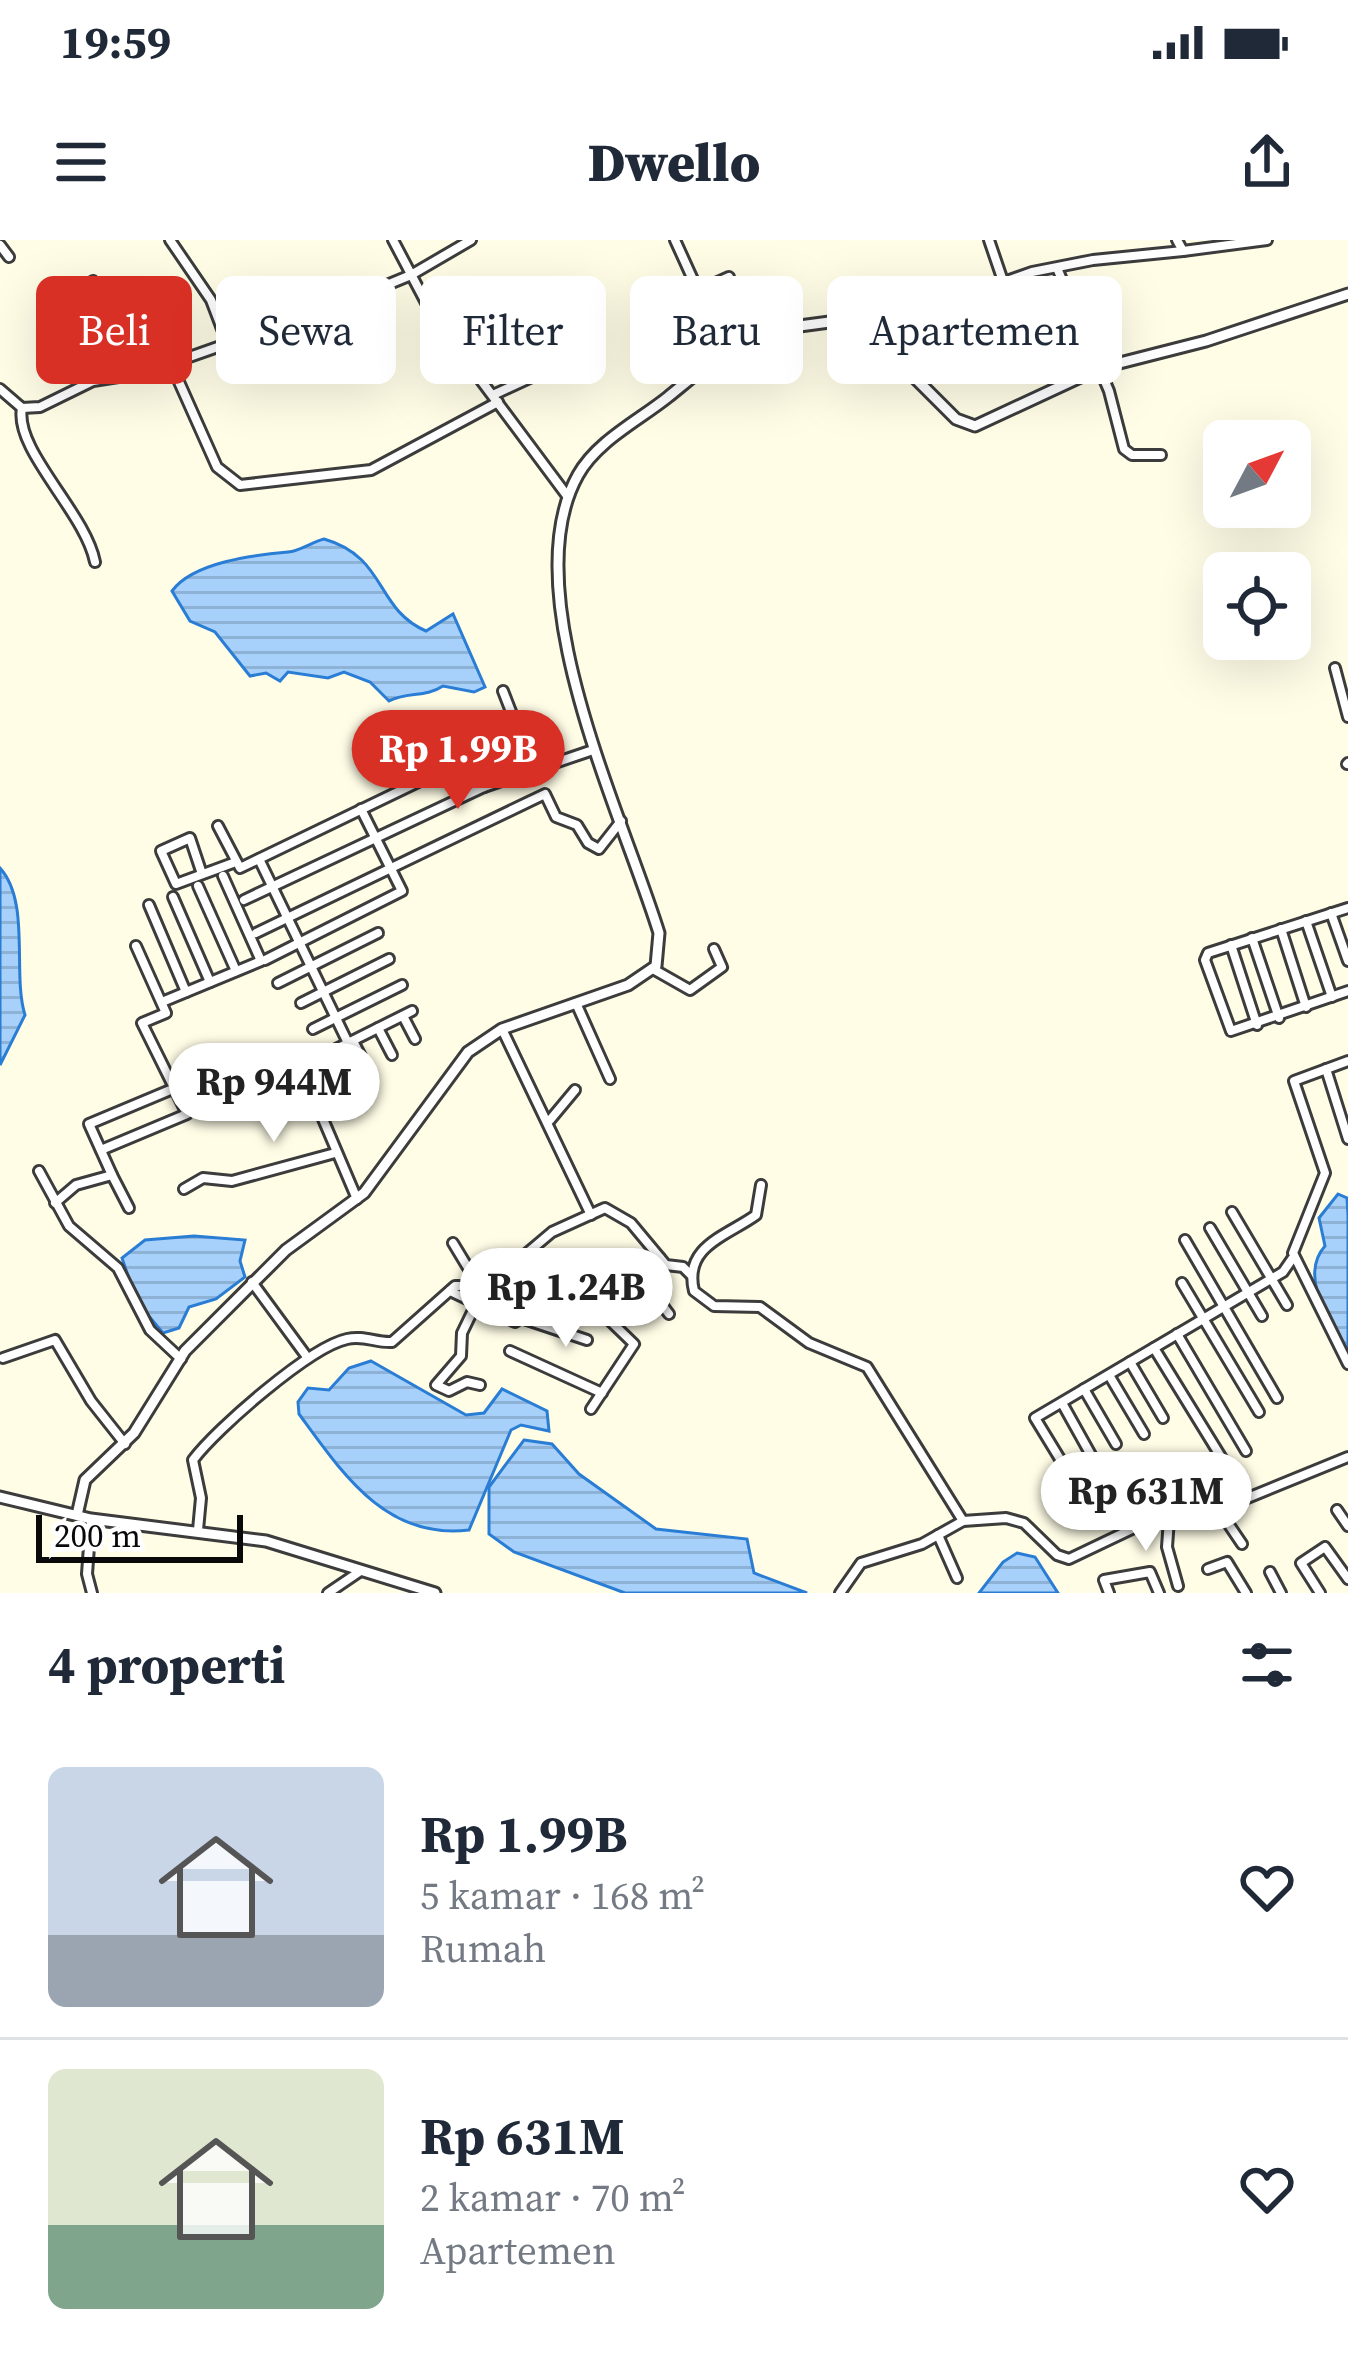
<!DOCTYPE html>
<html lang="id">
<meta charset="utf-8">
<style>
body{margin:0;font-family:"Source Serif 4",serif;background:#f6f6f7;color:#1f2937;height:100vh;display:flex;flex-direction:column;font-size:45px;white-space:nowrap}
*{box-sizing:border-box;margin:0}
p{font-size:39px;color:#747a83}
.icon{flex:none;width:66px;height:66px;fill:none;stroke:currentColor;stroke-width:2;stroke-linecap:round;stroke-linejoin:round}
.map{position:relative;height:1353px;overflow:hidden}
.panel{display:flex;flex-direction:column;background:#fff;flex:1}
.panel>*{flex:none}
.banner{position:absolute;left:36px;top:36px;width:1278px;height:108px;display:flex;gap:24px}
.needle{width:78px;rotate:49deg}
.tools{position:absolute;left:1203px;top:180px;display:grid;gap:24px}
.tools a{display:grid;place-items:center;width:108px;height:108px;border-radius:18px;background:#fff;box-shadow:0 12px 48px #0002;font-size:60px}
.scale{position:absolute;left:36px;bottom:30px;width:207px;box-sizing:border-box;padding-left:12px;border:6px solid #090909;border-top:0;font-size:33px;line-height:42px;white-space:nowrap;color:#090909;-webkit-text-stroke:9px #fff;paint-order:stroke}
.price{position:absolute;translate:-50% -102px;padding:0 27px;border-radius:42px;background:#fff;color:#222;font-size:39px;line-height:78px;filter:drop-shadow(0 3px 6px #0008)}
.price::after{content:'';position:absolute;left:50%;top:72px;width:36px;height:27px;margin-left:-18px;background:inherit;clip-path:polygon(0 0,100% 0,50% 100%)}
.price.on{background:#d93025;color:#fff}
ul{padding:0;list-style:none}
li{display:flex;align-items:center;gap:36px;height:300px;padding:0 48px}
li+li{border-top:3px solid #e0e1e3}
li span{display:grid;place-items:center;flex:none;width:336px;height:240px;border-radius:18px;color:#555}
li>.icon{margin-inline-start:auto}
span .icon{width:144px;height:144px;fill:#fffc;stroke-width:1}
li b{font-size:51px}
h2{display:flex;justify-content:space-between;align-items:center;height:144px;padding:0 48px;font-size:51px}
.pill{padding:0 42px;border-radius:18px;background:#fff;box-shadow:0 12px 48px #0002;font-size:42px;line-height:108px}
.pill.on{background:#d93025;color:#fff}
.status{display:flex;justify-content:space-between;align-items:center;height:84px;padding:0 60px;background:#fff;direction:ltr}
.status svg{height:33px;fill:currentColor}
header{display:flex;justify-content:space-between;align-items:center;height:156px;padding:0 48px;background:#fff;font-size:54px;font-weight:800}
.map>svg:first-child{display:block}
</style>
<div class="status"><b>19:59</b><svg viewBox="0 0 49 12"><path d="M0 12V9h3v3zM5 12V6h3v6zM10 12V3h3v9zM15 12V0h3v12zM26 1h20v11H26zM47 4h2v5h-2z"/></svg></div>
<header><svg class="icon" aria-label="menu" viewBox="0 0 24 24"><path d="M4 6h16M4 12h16M4 18h16"/></svg>Dwello<svg class="icon" aria-label="share" viewBox="0 0 24 24"><path d="M12 15V3M7 8l5-5 5 5M5 13v7h14v-7"/></svg></header>
<div class="map">
<svg width="1348" height="1353" viewBox="0 0 1348 1353">
<defs>
<pattern id="water-rules" width="6" height="5" patternUnits="userSpaceOnUse" patternTransform="scale(3)"><rect width="6" height="5" fill="#a7d1fa"/><path d="M0 2.5h6" fill="none" stroke="#8eb2d5"/></pattern>
</defs>
<rect width="100%" height="100%" fill="#fffde6"/>
<!-- pitch -->
<polygon fill="#dbf1c0" points="1074,87 1088,119 1060,131 1046,99"/>
<!-- water -->
<g fill="url(#water-rules)" stroke="#2a7dd5" stroke-width="3">
<path d="M324,299C387,317 375,369 426,391L453,374L485,447L474,452L443,446C425,458 407,451 389,461L370,442L344,432L328,438L288,432L280,441L266,433L250,436L215,392L190,381L172,351C193,322 255,315 288,312C300,311 312,302 324,299Z"/>
<polygon points="439,476 462,485 457,499 422,520 383,527 361,509 362,492 377,483"/>
<path d="M0,628C31,662 12,734 25,775L0,825Z"/>
<path d="M1338,954L1347,958L1348,976V1117C1333,1086 1297,1037 1325,1006L1319,978Z"/>
<polygon points="194,996 245,1000 240,1021 245,1037 216,1059 189,1067 179,1088 163,1093 137,1062 122,1018 145,1000"/>
<path d="M371,1121L466,1175L484,1173L502,1149L547,1171L549,1191L521,1185L511,1190L469,1290C386,1300 343,1234 299,1174L298,1162L308,1148L329,1150L349,1128Z"/>
<polygon points="524,1200 552,1204 579,1234 656,1289 747,1299 754,1333 807,1353 625,1353 514,1312 489,1294 489,1247"/>
<polygon points="1017,1313 1035,1317 1058,1353 979,1353 1003,1322"/>
</g>
<g fill="none" stroke-linecap="round" stroke-linejoin="round">
<!-- tertiary-tunnel -->
<polyline stroke="#dad8c5" stroke-width="9" stroke-dasharray="9 4.5" stroke-linecap="butt" points="749,98 792,87"/>
<!-- minor casing -->
<g stroke="#3c3c3c" stroke-width="14">
<g id="minor">
<polyline points="170,0 211,60 227,102"/>
<polyline points="393,0 433,76 568,257"/>
<polyline points="675,0 704,64 734,106"/>
<polyline points="989,0 1003,41"/>
<polyline points="1177,0 1183,11 1267,0"/>
<polyline points="0,5 9,17"/>
<polyline points="1057,28 1109,151 1124,209 1132,215 1161,215"/>
<polyline points="93,41 125,81 144,133"/>
<polyline points="698,51 729,37"/>
<polyline points="863,86 909,76 1032,32 1093,20 1183,11"/>
<polyline points="171,124 217,227 240,245 371,230 498,162"/>
<polyline points="0,149 22,168 40,167 93,141 144,133 348,61 411,35 471,0"/>
<polyline points="493,155 573,118"/>
<path d="M22,168C14,210 85,272 95,322"/>
<polyline points="1335,428 1348,477"/>
<polyline points="503,451 534,531"/>
<polyline points="1347,524 1348,523"/>
<polyline points="218,586 240,628 466,519 484,547"/>
<polyline points="259,619 348,803 332,811"/>
<polyline points="202,634 190,598 161,611 176,644 233,623"/>
<polyline points="198,646 236,731"/>
<polyline points="173,657 210,742"/>
<polyline points="244,660 484,547 593,510"/>
<polyline points="149,665 186,752"/>
<polyline points="1348,668 1208,713 1205,720 1231,791 1348,751"/>
<polyline points="1331,673 1348,721"/>
<polyline points="1306,681 1332,757"/>
<polyline points="1281,689 1306,767"/>
<polyline points="256,693 545,554 556,577 577,585 588,603 599,609 621,581"/>
<polyline points="1252,698 1279,778"/>
<polyline points="1231,705 1257,785"/>
<polyline points="265,720 402,651 361,569"/>
<polyline points="653,729 690,750 722,727 714,709"/>
<polyline points="278,743 378,693"/>
<polyline points="162,762 261,721 223,636"/>
<polyline points="301,763 389,719"/>
<polyline points="576,763 610,839"/>
<polyline points="403,776 415,799"/>
<polyline points="378,788 392,815"/>
<polyline points="313,789 402,745"/>
<polyline points="502,789 591,975"/>
<polyline points="353,801 367,828"/>
<polyline points="348,803 412,771"/>
<polyline points="1348,821 1294,841 1325,933 1293,1013 1348,1124"/>
<polyline points="1326,829 1348,899"/>
<polyline points="320,872 357,959"/>
<polyline points="550,880 575,850"/>
<polyline points="101,910 187,874 142,783 166,773 136,706"/>
<polyline points="39,931 69,986 118,1028 150,1090 181,1119"/>
<polyline points="112,935 89,884 175,848"/>
<path d="M761,945L756,975C727,996 683,1006 694,1051L714,1066L760,1067L809,1103L867,1127L963,1281"/>
<polyline points="184,949 203,938 232,941 335,913"/>
<polyline points="55,963 76,945 112,935 129,968"/>
<polyline points="1232,972 1287,1065"/>
<polyline points="1210,988 1262,1076"/>
<polyline points="1185,1000 1277,1158"/>
<polyline points="453,1003 479,1046"/>
<polyline points="640,1036 669,1074"/>
<polyline points="252,1042 307,1117"/>
<polyline points="1182,1043 1259,1172"/>
<polyline points="450,1051 515,1082 521,1078 587,1100"/>
<polyline points="477,1062 462,1093 461,1116 436,1145 449,1151 467,1142 480,1145"/>
<polyline points="1177,1094 1246,1211"/>
<polyline points="1154,1108 1226,1225"/>
<polyline points="510,1111 602,1153"/>
<polyline points="3,1118 55,1100 91,1161 125,1204"/>
<polyline points="1130,1122 1163,1178"/>
<polyline points="1109,1135 1144,1194"/>
<polyline points="1084,1149 1116,1204"/>
<polyline points="1062,1163 1091,1215"/>
<polyline points="591,1169 634,1104 603,1074 604,1068 660,1018"/>
<polyline points="1060,1219 1035,1178 1283,1032 1292,1019"/>
<polyline points="1219,1270 1242,1304"/>
<polyline points="1337,1270 1348,1286"/>
<polyline points="91,1279 87,1334 92,1353"/>
<polyline points="1169,1279 1167,1307 1178,1346"/>
<path d="M198,1290L201,1258L193,1220C216,1189 310,1107 347,1099C364,1095 376,1103 392,1102L455,1046H488L552,992L605,968L631,983L666,1025L683,1027L692,1036"/>
<polyline points="938,1295 957,1338"/>
<polyline points="1208,1329 1227,1322 1246,1353"/>
<polyline points="1270,1332 1281,1353"/>
<polyline points="328,1353 359,1332"/>
<polyline points="840,1353 861,1323 922,1304 963,1281 1006,1278 1024,1283 1057,1315 1069,1319 1155,1278 1191,1281 1348,1217"/>
<polyline points="1109,1353 1104,1340 1150,1332 1159,1353"/>
<polyline points="1320,1353 1301,1323 1325,1307 1348,1339"/>
</g>
</g>
<!-- tertiary casing -->
<g stroke="#3c3c3c" stroke-width="15">
<g id="tertiary">
<polyline points="792,87 837,81 863,86 956,179 975,186 1100,128 1206,101 1348,54"/>
<polyline points="0,1257 91,1279 266,1301 435,1353"/>
<path d="M77,1275L85,1240L134,1193L185,1111L286,1010L364,953L468,812L502,789L628,745L656,726L659,693C623,576 513,351 578,235C597,201 638,181 668,157C694,136 719,114 749,98"/>
</g>
</g>
<!-- minor -->
<use href="#minor" stroke="#fff" stroke-width="8"/>
<!-- tertiary -->
<use href="#tertiary" stroke="#fff" stroke-width="9"/>
</g>
</svg>
<div class="tools">
<a><svg class="needle" viewBox="-14 -14 28 28"><path d="M0-13l5 13h-10z" fill="#e53935"/><path d="M0 13l5-13h-10z" fill="#747a83"/></svg></a>
<a><svg class="icon" aria-label="locate" viewBox="0 0 24 24"><circle cx="12" cy="12" r="6"/><path d="M12 2v4M12 18v4M2 12h4M18 12h4"/></svg></a>
</div>
<div class="scale">200 m</div>
<b class="price on" style="left:458px;top:572px">Rp 1.99B</b>
<b class="price" style="left:274px;top:905px">Rp 944M</b>
<b class="price" style="left:566px;top:1110px">Rp 1.24B</b>
<b class="price" style="left:1146px;top:1314px">Rp 631M</b>
<div class="banner">
<a class="pill on">Beli</a>
<a class="pill">Sewa</a>
<a class="pill">Filter</a>
<a class="pill">Baru</a>
<a class="pill">Apartemen</a>
</div>
</div>
<section class="panel">
<h2>4 properti<svg class="icon" aria-label="filters" viewBox="0 0 24 24"><path d="M4 7h16M4 17h16"/><circle cx="9" cy="7" r="2"/><circle cx="15" cy="17" r="2"/></svg></h2>
<ul>
<li><span style="background:linear-gradient(#c9d6e8 70%,#9aa5b1 0)"><svg class="icon" aria-label="home" viewBox="0 0 24 24"><path d="M3 11l9-7 9 7M6 9v11h12V9"/></svg></span><div><b>Rp 1.99B</b><p>5 kamar · 168 m²</p><p>Rumah</p></div><svg class="icon" aria-label="heart" viewBox="0 0 24 24"><path d="M12 20l-8-8c-3-5 5-10 8-4 3-6 11-1 8 4z"/></svg></li>
<li><span style="background:linear-gradient(#dfe7d0 65%,#7fa58c 0)"><svg class="icon" aria-label="home" viewBox="0 0 24 24"><path d="M3 11l9-7 9 7M6 9v11h12V9"/></svg></span><div><b>Rp 631M</b><p>2 kamar · 70 m²</p><p>Apartemen</p></div><svg class="icon" aria-label="heart" viewBox="0 0 24 24"><path d="M12 20l-8-8c-3-5 5-10 8-4 3-6 11-1 8 4z"/></svg></li>
</ul>
</section>
